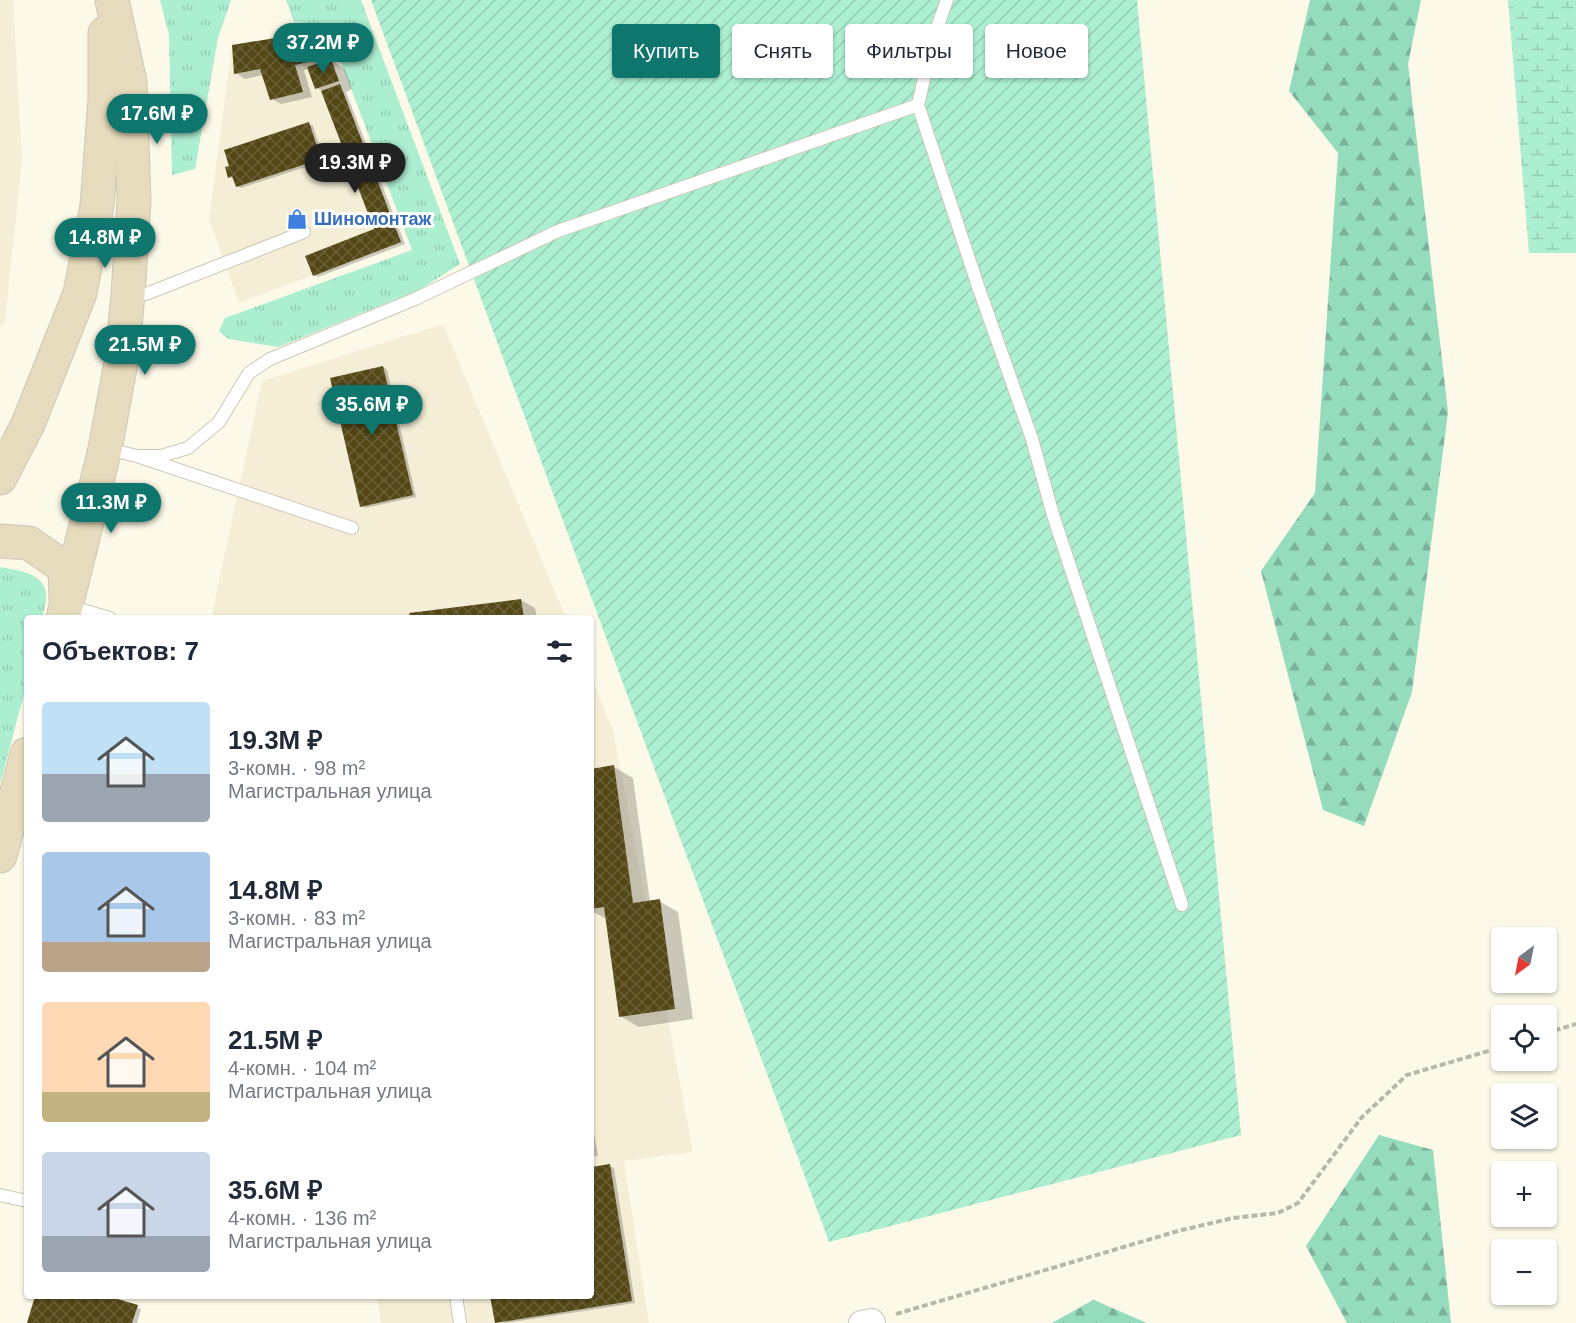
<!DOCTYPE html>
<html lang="ru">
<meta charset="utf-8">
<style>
body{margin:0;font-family:Helvetica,sans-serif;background:#f2f2f3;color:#1f2937;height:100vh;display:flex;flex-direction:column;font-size:22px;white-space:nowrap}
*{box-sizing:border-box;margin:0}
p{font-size:20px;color:#747a83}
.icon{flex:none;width:33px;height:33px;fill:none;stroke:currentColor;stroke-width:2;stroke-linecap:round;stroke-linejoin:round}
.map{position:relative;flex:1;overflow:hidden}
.drawer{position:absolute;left:24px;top:615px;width:570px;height:684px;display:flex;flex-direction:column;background:#fff;border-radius:6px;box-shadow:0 2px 4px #0004}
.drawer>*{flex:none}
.banner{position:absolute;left:612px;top:24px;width:570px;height:54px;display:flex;gap:12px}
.needle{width:39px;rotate:212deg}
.buttons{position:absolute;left:1491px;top:927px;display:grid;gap:12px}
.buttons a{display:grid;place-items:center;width:66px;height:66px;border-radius:6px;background:#fff;box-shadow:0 2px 4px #0004;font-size:30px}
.price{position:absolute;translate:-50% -51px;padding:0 14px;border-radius:21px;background:#0f766e;color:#fff;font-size:20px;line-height:39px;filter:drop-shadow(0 2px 3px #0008)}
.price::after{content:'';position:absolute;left:50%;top:36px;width:18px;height:14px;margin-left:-9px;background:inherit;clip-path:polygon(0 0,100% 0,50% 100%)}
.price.on{background:#222;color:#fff}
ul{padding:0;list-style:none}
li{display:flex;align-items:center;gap:18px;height:150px;padding:0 18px}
li span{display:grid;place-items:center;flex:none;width:168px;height:120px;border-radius:6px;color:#555}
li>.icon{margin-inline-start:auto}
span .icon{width:72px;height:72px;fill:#fffc;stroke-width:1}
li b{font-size:26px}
h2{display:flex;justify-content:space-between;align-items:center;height:72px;padding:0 18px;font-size:26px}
.pill{padding:0 21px;border-radius:6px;background:#fff;box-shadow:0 2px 4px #0004;font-size:21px;line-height:54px}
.pill.on{background:#0f766e;color:#fff}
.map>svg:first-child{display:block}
</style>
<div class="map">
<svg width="1576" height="1323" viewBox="0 0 1576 1323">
<defs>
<pattern id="grass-tufts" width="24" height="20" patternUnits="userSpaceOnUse" patternTransform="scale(1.5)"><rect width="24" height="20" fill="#aceed0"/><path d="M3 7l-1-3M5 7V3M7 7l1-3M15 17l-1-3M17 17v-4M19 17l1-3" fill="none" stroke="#95cdb3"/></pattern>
<pattern id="forest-firs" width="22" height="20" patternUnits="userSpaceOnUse" patternTransform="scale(1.5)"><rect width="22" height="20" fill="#94dcbc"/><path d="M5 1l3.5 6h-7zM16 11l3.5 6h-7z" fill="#7ab399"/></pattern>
<pattern id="wetland-marsh" width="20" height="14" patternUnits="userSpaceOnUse" patternTransform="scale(1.5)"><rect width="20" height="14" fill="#aceed0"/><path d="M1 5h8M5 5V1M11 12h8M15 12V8" fill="none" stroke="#95cdb3"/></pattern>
<pattern id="garden-furrows" width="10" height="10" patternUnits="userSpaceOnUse" patternTransform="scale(1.5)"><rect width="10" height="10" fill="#aceed0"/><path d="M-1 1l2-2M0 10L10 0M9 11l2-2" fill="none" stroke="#95cdb3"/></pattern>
<pattern id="building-cross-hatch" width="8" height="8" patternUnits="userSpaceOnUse" patternTransform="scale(1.5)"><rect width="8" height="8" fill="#544817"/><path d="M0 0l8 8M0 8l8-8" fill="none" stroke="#6a6139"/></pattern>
</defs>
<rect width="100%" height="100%" fill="#fdf9e8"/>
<!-- built -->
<g fill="#f4eed6">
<polygon points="0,0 13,0 22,161 5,321 0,327"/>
<polygon points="318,31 331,59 401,242 239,303 209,219 232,45"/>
<polygon points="443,324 566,618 211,618 262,381"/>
<polygon points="591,677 613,730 693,1152 624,1161 649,1323 381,1323 377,1296 591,1296"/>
</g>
<!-- grass -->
<g fill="url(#grass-tufts)">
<polygon points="160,0 231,0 218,38 195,169 172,175 169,35"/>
<polygon points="286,0 361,0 460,264 419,290 278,347 228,339 219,331 225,318 412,250 327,25 294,22"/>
<path d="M0,567C15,570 40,572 45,589C48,597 44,610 42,618H27V683L0,784Z"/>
</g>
<!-- forest -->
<g fill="url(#forest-firs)">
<polygon points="1310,0 1421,0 1408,64 1448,412 1412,692 1364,826 1323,810 1261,571 1315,493 1338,153 1289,91"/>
<polygon points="1379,1135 1433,1150 1451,1323 1347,1323 1306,1246"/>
<polygon points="1093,1300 1094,1300 1147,1323 1052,1323"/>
</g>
<!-- wetland -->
<polygon fill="url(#wetland-marsh)" points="1508,0 1576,0 1576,253 1529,253"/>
<!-- garden -->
<polygon fill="url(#garden-furrows)" points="371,0 1137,0 1241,1135 829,1242"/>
<!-- shadow -->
<g fill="#0003">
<polygon points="318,32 328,38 338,62 334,62 345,69 352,89 346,92 405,244 318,277 314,275 376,230 323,91 317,88 309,69 304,70 312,97 281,104 272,99 263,75 245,79 236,73"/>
<polygon points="309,124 313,126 324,161 241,188 237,186 234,179 229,177"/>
<polygon points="383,367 387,370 416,497 365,508 361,506"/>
<polygon points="521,600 535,608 537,618 412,618"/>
<polygon points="614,767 633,778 650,902 659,901 678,912 693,1019 639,1027 620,1016 607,919 591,911 591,770"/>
<polygon points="591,1115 598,1156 591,1157"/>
<polygon points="609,1166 614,1168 635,1303 507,1323 496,1322 492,1296 591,1296 591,1169"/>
<polygon points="37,1296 102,1296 141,1309 137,1323 28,1323"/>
</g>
<!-- building -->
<g fill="url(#building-cross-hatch)">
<polygon points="318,31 329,57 295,65 303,92 270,100 260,69 234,74 232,45"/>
<polygon points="331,59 339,81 315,89 307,67"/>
<polygon points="340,84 401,242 313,276 305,256 374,229 321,91"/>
<polygon points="309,122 321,159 236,187 232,176 228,178 225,167 229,166 224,150"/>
<polygon points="383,366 413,495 360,507 330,378"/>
<polygon points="521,599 524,618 410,618 409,613"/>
<polygon points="614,765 633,903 660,899 675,1009 619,1017 604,907 591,909 591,769"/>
<polygon points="610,1164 632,1301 495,1323 490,1296 591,1296 591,1167"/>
<polygon points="35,1296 107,1296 138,1305 132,1323 27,1323"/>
</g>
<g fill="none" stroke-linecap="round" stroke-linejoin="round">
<!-- service casing -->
<g stroke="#ccc8b8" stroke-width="14">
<g id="service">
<polyline points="947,0 933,39 918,105 979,289 1032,439 1053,515 1182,905"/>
<polyline points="130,295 146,294 304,232"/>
<polyline points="107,449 137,456 352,528"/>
<polyline points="137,456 161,456 188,448 219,422 249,373 270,359 415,299 558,231 918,105"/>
<polyline points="68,606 110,618"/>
<polyline points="0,1195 27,1201"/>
<polyline points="456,1296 460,1323"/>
</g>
</g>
<!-- minor casing -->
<g stroke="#ccc8b8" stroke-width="26">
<polyline id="minor" points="861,1323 872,1321 873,1323"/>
</g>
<!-- secondary casing -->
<g stroke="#ccc8b8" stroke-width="35">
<g id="secondary">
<polyline points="0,478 28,424 80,293 97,206 105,99 105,33"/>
<polyline points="0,541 29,543 65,568 66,598"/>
<polyline points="63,618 105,449 122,357 128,295 134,200 130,82 112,0"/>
<polyline points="0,856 27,754"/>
</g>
</g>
<!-- path -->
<g stroke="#bab7aa" stroke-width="4" stroke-dasharray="6 3" stroke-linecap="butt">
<polyline points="1546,1033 1576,1024"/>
<polyline points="896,1314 1178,1231 1233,1218 1278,1213 1298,1203 1362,1117 1407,1075 1502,1047"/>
</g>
<!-- service -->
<use href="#service" stroke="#fff" stroke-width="12"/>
<!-- minor -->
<use href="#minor" stroke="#fff" stroke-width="24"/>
<!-- secondary -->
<use href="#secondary" stroke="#e6dbbc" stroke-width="33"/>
</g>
<!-- icons -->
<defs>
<g id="shop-bare" transform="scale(1.62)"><path d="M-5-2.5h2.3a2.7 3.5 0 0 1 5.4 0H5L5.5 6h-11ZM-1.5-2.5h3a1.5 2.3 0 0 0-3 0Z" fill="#3f7fe0" stroke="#fff" stroke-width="2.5" paint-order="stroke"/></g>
</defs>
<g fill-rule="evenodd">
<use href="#shop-bare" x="297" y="219"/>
</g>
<g text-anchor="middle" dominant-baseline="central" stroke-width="6" stroke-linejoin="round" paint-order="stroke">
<!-- shop labels -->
<g font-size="18" font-weight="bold" fill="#366cbe" stroke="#fff" text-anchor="start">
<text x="314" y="219">Шиномонтаж</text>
</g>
</g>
</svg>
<div class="buttons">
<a><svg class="needle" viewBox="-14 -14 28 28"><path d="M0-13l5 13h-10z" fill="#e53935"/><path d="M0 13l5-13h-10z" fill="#747a83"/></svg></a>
<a><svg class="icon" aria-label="locate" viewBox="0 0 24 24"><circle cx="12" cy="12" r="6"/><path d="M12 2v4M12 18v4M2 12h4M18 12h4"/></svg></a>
<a><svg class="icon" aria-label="layers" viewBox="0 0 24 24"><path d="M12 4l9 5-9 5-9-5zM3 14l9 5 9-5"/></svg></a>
<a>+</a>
<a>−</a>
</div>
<b class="price" style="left:323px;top:74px">37.2M ₽</b>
<b class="price" style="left:157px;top:145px">17.6M ₽</b>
<b class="price on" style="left:355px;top:194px">19.3M ₽</b>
<b class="price" style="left:105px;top:269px">14.8M ₽</b>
<b class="price" style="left:145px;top:376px">21.5M ₽</b>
<b class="price" style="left:372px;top:436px">35.6M ₽</b>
<b class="price" style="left:111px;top:534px">11.3M ₽</b>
<div class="banner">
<a class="pill on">Купить</a>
<a class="pill">Снять</a>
<a class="pill">Фильтры</a>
<a class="pill">Новое</a>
</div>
<section class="drawer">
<h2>Объектов: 7<svg class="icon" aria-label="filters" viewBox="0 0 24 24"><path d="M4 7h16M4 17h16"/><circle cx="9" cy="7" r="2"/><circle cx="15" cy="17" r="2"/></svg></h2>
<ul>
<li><span style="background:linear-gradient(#bfe0f5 60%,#9aa5b1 0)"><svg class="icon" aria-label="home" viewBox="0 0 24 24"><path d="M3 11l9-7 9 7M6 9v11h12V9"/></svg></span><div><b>19.3M ₽</b><p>3-комн. · 98 m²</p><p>Магистральная улица</p></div></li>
<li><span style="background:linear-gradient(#a9c7e8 75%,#b9a48a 0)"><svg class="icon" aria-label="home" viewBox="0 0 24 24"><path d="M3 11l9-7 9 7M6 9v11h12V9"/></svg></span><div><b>14.8M ₽</b><p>3-комн. · 83 m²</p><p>Магистральная улица</p></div></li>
<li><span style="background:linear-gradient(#ffd9b3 75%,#c2b280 0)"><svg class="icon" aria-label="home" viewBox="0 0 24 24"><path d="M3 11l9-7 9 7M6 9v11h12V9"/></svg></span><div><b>21.5M ₽</b><p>4-комн. · 104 m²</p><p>Магистральная улица</p></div></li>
<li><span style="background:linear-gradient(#c9d6e8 70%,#9aa5b1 0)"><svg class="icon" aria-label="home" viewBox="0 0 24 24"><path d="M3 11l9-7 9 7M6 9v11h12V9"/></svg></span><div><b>35.6M ₽</b><p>4-комн. · 136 m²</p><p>Магистральная улица</p></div></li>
</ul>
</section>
</div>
